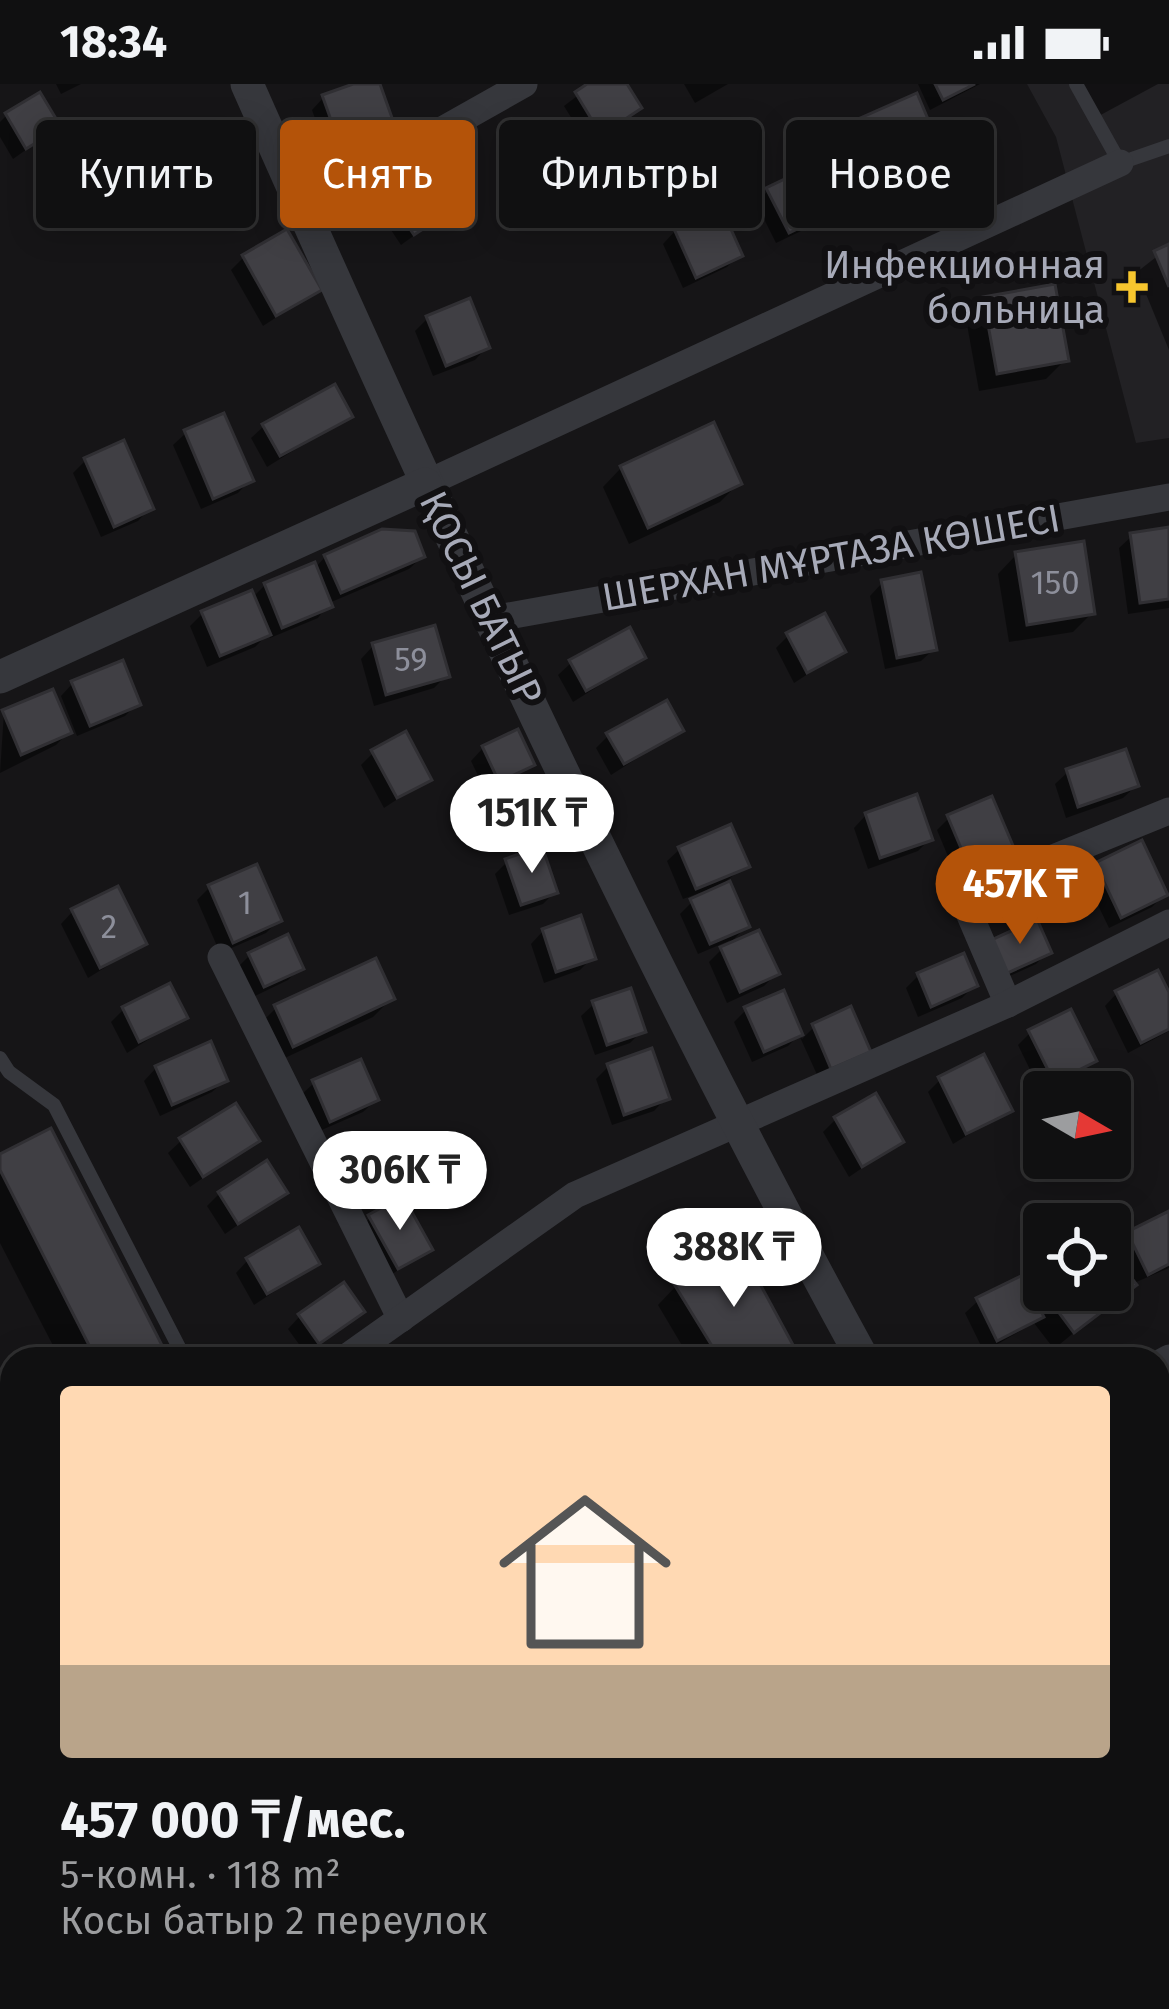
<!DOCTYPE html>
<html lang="ru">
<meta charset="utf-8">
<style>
body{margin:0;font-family:"Fira Sans",sans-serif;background:#1e1e1f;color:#f1f3f6;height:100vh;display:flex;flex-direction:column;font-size:45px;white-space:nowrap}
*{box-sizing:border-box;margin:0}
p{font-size:39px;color:#9c9d9f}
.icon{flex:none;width:66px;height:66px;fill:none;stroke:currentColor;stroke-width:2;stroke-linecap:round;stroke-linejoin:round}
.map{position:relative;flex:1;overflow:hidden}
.panel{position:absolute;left:0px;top:1263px;width:1170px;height:663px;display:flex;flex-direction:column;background:#101011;border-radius:36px 36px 0 0;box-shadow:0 6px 30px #0003,0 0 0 3px #303031}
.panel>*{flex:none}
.banner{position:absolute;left:36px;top:36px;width:1098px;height:108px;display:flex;gap:24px}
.needle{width:78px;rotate:99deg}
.fabs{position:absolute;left:1023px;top:987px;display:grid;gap:24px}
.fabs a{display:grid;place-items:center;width:108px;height:108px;border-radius:12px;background:#101011;box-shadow:0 6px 30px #0003,0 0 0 3px #303031;font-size:60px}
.price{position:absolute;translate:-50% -102px;padding:0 27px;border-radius:42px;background:#fff;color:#222;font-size:39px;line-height:78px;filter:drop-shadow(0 3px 6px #0008)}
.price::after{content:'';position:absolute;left:50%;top:72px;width:36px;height:27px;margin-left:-18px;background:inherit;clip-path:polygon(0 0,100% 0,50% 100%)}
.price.selected{background:#b45309;color:#fff}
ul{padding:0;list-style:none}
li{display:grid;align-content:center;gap:24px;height:636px;padding:0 60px}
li+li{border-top:3px solid #303031}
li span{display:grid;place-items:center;height:372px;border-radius:12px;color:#555}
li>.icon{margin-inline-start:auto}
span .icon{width:216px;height:216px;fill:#fffc;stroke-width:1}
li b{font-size:51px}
.pill{padding:0 42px;border-radius:12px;background:#101011;box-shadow:0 6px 30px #0003,0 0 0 3px #303031;font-size:42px;line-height:108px}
.pill.selected{background:#b45309;color:#fff}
.status{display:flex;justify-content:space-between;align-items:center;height:84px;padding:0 60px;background:#101011;direction:ltr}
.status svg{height:33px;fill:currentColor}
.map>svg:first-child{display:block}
</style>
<div class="status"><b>18:34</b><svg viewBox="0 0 49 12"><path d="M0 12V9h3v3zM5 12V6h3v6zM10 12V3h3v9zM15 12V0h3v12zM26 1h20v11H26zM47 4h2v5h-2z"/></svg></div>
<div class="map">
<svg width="1169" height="1925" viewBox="0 0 1169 1925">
<rect width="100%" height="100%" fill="#161517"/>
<!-- built -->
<polygon fill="#222124" points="1027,0 1169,0 1169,354 1136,359 1056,53"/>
<!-- shadow -->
<g fill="#0007">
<polygon points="56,0 81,0 61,10"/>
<polygon points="362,0 377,0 392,44 380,56 329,74 312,26 324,13"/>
<polygon points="593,0 624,0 639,24 588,61 564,22"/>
<polygon points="684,0 728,0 695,19"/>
<polygon points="918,0 980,0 930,26"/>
<polygon points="1077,0 1158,0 1095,34"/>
<polygon points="7,31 58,43 13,75 0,53 0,38"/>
<polygon points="851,41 930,46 918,58 852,87 838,54"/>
<polygon points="768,107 835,124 822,137 776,159 756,119"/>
<polygon points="387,110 461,117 401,161 375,122"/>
<polygon points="675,147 739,171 727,183 683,204 663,160"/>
<polygon points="1169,163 1169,266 1137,188"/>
<polygon points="244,173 318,206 263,242 231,186"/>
<polygon points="985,216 1065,276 1046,295 979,307 966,235"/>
<polygon points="427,235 487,263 475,276 433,292 415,247"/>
<polygon points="349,332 267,383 251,354 264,342"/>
<polygon points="186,349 250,396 238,409 201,425 173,361"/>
<polygon points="85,377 150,424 138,437 101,453 73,389"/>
<polygon points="621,384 739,399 720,418 629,460 603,403"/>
<polygon points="1169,446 1169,524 1128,530 1119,464 1132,452"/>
<polygon points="1016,471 1092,529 1073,548 1009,558 998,490"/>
<polygon points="325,473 422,473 409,485 329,519 318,534 270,554 268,550 255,563 207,583 190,542 202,530 252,514 265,501 315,484"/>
<polygon points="882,499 934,565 921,577 885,585 870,512"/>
<polygon points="788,552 842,568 794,599 776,564"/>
<polygon points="373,562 446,592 434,604 374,622 361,575"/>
<polygon points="643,574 573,618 558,591 571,579"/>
<polygon points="73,599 137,620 125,632 77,652 61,612"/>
<polygon points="4,628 68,649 56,661 0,689"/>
<polygon points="680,647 611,691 596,664 608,652"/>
<polygon points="483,664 531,680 486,708 471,677"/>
<polygon points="373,669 428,695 384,724 361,681"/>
<polygon points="1068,688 1136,702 1123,714 1066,734 1055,700"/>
<polygon points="866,731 930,755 918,767 868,785 854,744"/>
<polygon points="949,734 1010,764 998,776 957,794 937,746"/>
<polygon points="680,765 746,782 726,797 747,842 725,864 776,890 764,902 727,919 709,878 731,856 698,870 680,830 702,808 683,815 667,777"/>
<polygon points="507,778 555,808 543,820 509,831 495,790"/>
<polygon points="1097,781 1165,810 1152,823 1109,844 1085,794"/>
<polygon points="209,804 278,837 266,849 220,869 197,816"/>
<polygon points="73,827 143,860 88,894 61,840"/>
<polygon points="543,847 592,874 580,886 544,899 531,860"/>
<polygon points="1048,868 1036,880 990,901 977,872"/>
<polygon points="250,871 300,884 288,896 251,914 237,884"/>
<polygon points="918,892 974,902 962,914 918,933 906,904"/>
<polygon points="1117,909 1169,915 1169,947 1128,969 1105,922"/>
<polygon points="782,910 802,955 814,943 868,967 819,995 799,951 788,962 752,978 734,938 746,926"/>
<polygon points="392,914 373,933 274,979 257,943 276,924"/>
<polygon points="594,920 642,947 630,959 595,971 581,932"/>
<polygon points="123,926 184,933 127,969 111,938"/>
<polygon points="1030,949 1093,976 1041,1008 1018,961"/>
<polygon points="609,982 666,1014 654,1027 612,1041 596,995"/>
<polygon points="156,984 225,996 212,1008 160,1032 144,997"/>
<polygon points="940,996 1009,1026 953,1060 928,1008"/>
<polygon points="314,999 376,1016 363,1028 317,1048 301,1011"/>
<polygon points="836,1035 900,1058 849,1093 823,1048"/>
<polygon points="181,1057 256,1057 190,1103 168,1069"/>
<polygon points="0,1074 166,1275 60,1275 0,1159"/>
<polygon points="353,1074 391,1094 353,1117 340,1086"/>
<polygon points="284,1108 225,1150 207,1122 219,1110"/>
<polygon points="1169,1130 1169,1184 1134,1199 1054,1265 1034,1239 984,1268 965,1229 978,1217 1031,1214 1044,1202 1110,1206 1110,1171 1131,1193 1116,1163"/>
<polygon points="370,1134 429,1165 385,1195 358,1146"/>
<polygon points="248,1176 316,1180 254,1221 236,1189"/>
<polygon points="676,1202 789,1260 774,1275 690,1275 658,1221"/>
<polygon points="361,1228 306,1270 288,1245 300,1232"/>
<polygon points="6,1341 12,1352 12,1421 0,1428 0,1344"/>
<polygon points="1169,1472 1169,1598 1158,1608 1158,1478"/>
<polygon points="5,1520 12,1537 12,1573 0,1580 0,1522"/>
<polygon points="1169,1631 1169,1711 1158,1716 1158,1637"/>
<polygon points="102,1914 165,1914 169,1921 102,1925"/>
<polygon points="1061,1914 1108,1914 1083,1925 1065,1925"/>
</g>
<!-- building -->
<g fill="#403f44" stroke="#302f33" stroke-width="3">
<polygon points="353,0 380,0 396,45 341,64 322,11"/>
<polygon points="587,0 627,0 642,24 601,51 575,8"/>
<polygon points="935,0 975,0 943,16"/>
<polygon points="40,8 61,43 26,65 5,29"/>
<polygon points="917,9 933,47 865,77 849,39"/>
<polygon points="436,74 465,117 414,151 385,108"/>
<polygon points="816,80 838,125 789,149 766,104"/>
<polygon points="721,123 743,172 696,194 674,145"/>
<polygon points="287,145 322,206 276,232 242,171"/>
<polygon points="1169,160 1169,203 1154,167"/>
<polygon points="1055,200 1069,277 997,290 983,213"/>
<polygon points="470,214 490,264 446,282 426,232"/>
<polygon points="335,300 353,333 280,372 262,340"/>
<polygon points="224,329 254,397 213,415 184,346"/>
<polygon points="714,338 742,400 648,444 620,382"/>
<polygon points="124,356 154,425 114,443 84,374"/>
<polygon points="1169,443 1169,515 1140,519 1130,449"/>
<polygon points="382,445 415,447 425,473 341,509 324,471"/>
<polygon points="1084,457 1095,530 1027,541 1015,468"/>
<polygon points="315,478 333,523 282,544 264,499"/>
<polygon points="921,488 937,566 897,574 881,496"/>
<polygon points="252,506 271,551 220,572 201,527"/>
<polygon points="825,529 846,568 807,589 786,549"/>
<polygon points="435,541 450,593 386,611 372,559"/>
<polygon points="630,543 646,574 586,607 569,576"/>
<polygon points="123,576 141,621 90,642 71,597"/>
<polygon points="53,605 72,649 21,671 2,626"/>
<polygon points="667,616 684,647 624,680 606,649"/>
<polygon points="518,645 535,681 499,698 482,662"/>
<polygon points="406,647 432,696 397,714 371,666"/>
<polygon points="1126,665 1139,702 1078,723 1066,685"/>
<polygon points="917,710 933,756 880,774 865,729"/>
<polygon points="992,712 1014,764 969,783 947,731"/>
<polygon points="731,740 750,783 696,805 678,763"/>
<polygon points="1142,756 1168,811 1121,834 1095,779"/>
<polygon points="542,762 558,809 521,821 505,775"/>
<polygon points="257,780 282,837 233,859 208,801"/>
<polygon points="730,797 750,843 710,860 690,815"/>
<polygon points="118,802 147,860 100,884 71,825"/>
<polygon points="581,831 596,875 556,888 542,845"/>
<polygon points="1037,835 1052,869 1003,891 987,858"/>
<polygon points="759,846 780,890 740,908 720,863"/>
<polygon points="288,850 304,885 264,903 248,869"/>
<polygon points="964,869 978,902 931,923 917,889"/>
<polygon points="376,874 395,915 293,963 274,921"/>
<polygon points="1158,886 1169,908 1169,945 1141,959 1115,907"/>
<polygon points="170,899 188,934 139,958 122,923"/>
<polygon points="631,904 646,948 607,961 592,917"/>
<polygon points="784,906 803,951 764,968 744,923"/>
<polygon points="851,922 871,968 831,985 812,940"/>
<polygon points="1071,925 1097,977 1054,998 1028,946"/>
<polygon points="211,957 228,997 172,1021 155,982"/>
<polygon points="652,964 670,1015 624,1031 607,980"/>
<polygon points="984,970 1013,1027 966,1050 938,993"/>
<polygon points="361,975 379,1016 330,1038 312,996"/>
<polygon points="876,1009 904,1058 862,1083 834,1033"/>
<polygon points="236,1019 260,1057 203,1093 179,1054"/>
<polygon points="51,1044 169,1275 96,1275 0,1086 0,1070"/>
<polygon points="379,1059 394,1095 366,1107 351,1071"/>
<polygon points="267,1076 288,1109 238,1140 218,1108"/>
<polygon points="403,1112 433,1166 398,1185 368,1131"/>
<polygon points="1169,1127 1169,1180 1148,1191 1127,1148"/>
<polygon points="299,1143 320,1180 267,1210 246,1174"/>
<polygon points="740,1163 793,1261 769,1275 720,1275 674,1200"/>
<polygon points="1110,1166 1137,1201 1074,1249 1039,1202 1110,1206"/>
<polygon points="1023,1191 1044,1233 997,1257 976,1214"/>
<polygon points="344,1198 365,1228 319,1260 298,1230"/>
<polygon points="7,1337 12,1412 0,1419 0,1341"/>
<polygon points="1169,1373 1169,1430 1158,1434 1158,1377"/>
<polygon points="7,1516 12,1570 0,1574 0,1519"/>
<polygon points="1158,1539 1169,1561 1169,1595 1158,1601"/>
<polygon points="1169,1628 1169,1704 1166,1706 1158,1690 1158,1634"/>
<polygon points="115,1914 169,1914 172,1922 120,1925"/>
</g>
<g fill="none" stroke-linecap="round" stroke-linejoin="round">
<!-- service -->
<g stroke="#36373c" stroke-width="14">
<polyline points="1076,0 1120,79 1169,62"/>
<polyline points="0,974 9,988 54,1021 185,1275"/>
<polyline points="0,1460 12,1453"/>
</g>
<!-- minor -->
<g stroke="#36373c" stroke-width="27">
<polyline points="302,125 524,0"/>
<polyline points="425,400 1120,79"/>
<polyline points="492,535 1169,413"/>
<polyline points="221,873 401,1235"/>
<polyline points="1008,920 969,829 970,814 979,804 1169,727"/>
<polyline points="344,1275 575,1111 1008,920 1169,839"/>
<polyline points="1158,1280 1169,1274"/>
<polyline points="0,1890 12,1884"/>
</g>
<!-- tertiary -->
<g stroke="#36373c" stroke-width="33">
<path d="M247,0C438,431 636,861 863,1275"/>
<polyline points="0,593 425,400"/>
<polyline points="1158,1809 1169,1829"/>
</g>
</g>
<!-- markers -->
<path fill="#f7c62e" stroke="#111012" stroke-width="4.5" d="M1126 185h12v12h12v12h-12v12h-12v-12h-12v-12h12z"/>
<g text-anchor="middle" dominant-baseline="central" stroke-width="12" stroke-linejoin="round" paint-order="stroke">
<!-- number labels -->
<g font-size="33" fill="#8d8f9b">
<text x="1055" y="499">150</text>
<text x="411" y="576">59</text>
<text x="245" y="819">1</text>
<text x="109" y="843">2</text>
</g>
<!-- poi labels -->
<g font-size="39" fill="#a7aab8" stroke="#111012" text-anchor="end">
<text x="1105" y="181">Инфекционная<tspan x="1105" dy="45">больница</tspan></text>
</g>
<!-- street labels -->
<g font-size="39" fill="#a7aab8" stroke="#111012">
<text transform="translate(831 474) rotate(-10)">ШЕРХАН МҰРТАЗА КӨШЕСІ</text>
<text transform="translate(481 514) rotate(64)">ҚОСЫ БАТЫР</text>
</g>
</g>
</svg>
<div class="fabs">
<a><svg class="needle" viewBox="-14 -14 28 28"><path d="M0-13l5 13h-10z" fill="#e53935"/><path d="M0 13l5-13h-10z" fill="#9c9d9f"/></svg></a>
<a><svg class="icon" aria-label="locate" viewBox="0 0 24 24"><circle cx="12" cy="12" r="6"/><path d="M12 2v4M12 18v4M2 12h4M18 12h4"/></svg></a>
</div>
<b class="price" style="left:532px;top:792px">151K ₸</b>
<b class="price selected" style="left:1020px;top:863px">457K ₸</b>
<b class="price" style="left:400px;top:1149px">306K ₸</b>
<b class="price" style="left:734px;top:1226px">388K ₸</b>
<div class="banner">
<a class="pill">Купить</a>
<a class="pill selected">Снять</a>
<a class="pill">Фильтры</a>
<a class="pill">Новое</a>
</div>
<section class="panel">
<ul>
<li><span style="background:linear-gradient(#ffd9b3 75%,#b9a48a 0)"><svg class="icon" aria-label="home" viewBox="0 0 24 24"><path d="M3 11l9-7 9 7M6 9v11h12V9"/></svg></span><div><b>457 000 ₸/мес.</b><p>5-комн. · 118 m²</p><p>Косы батыр 2 переулок</p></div></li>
</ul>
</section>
</div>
